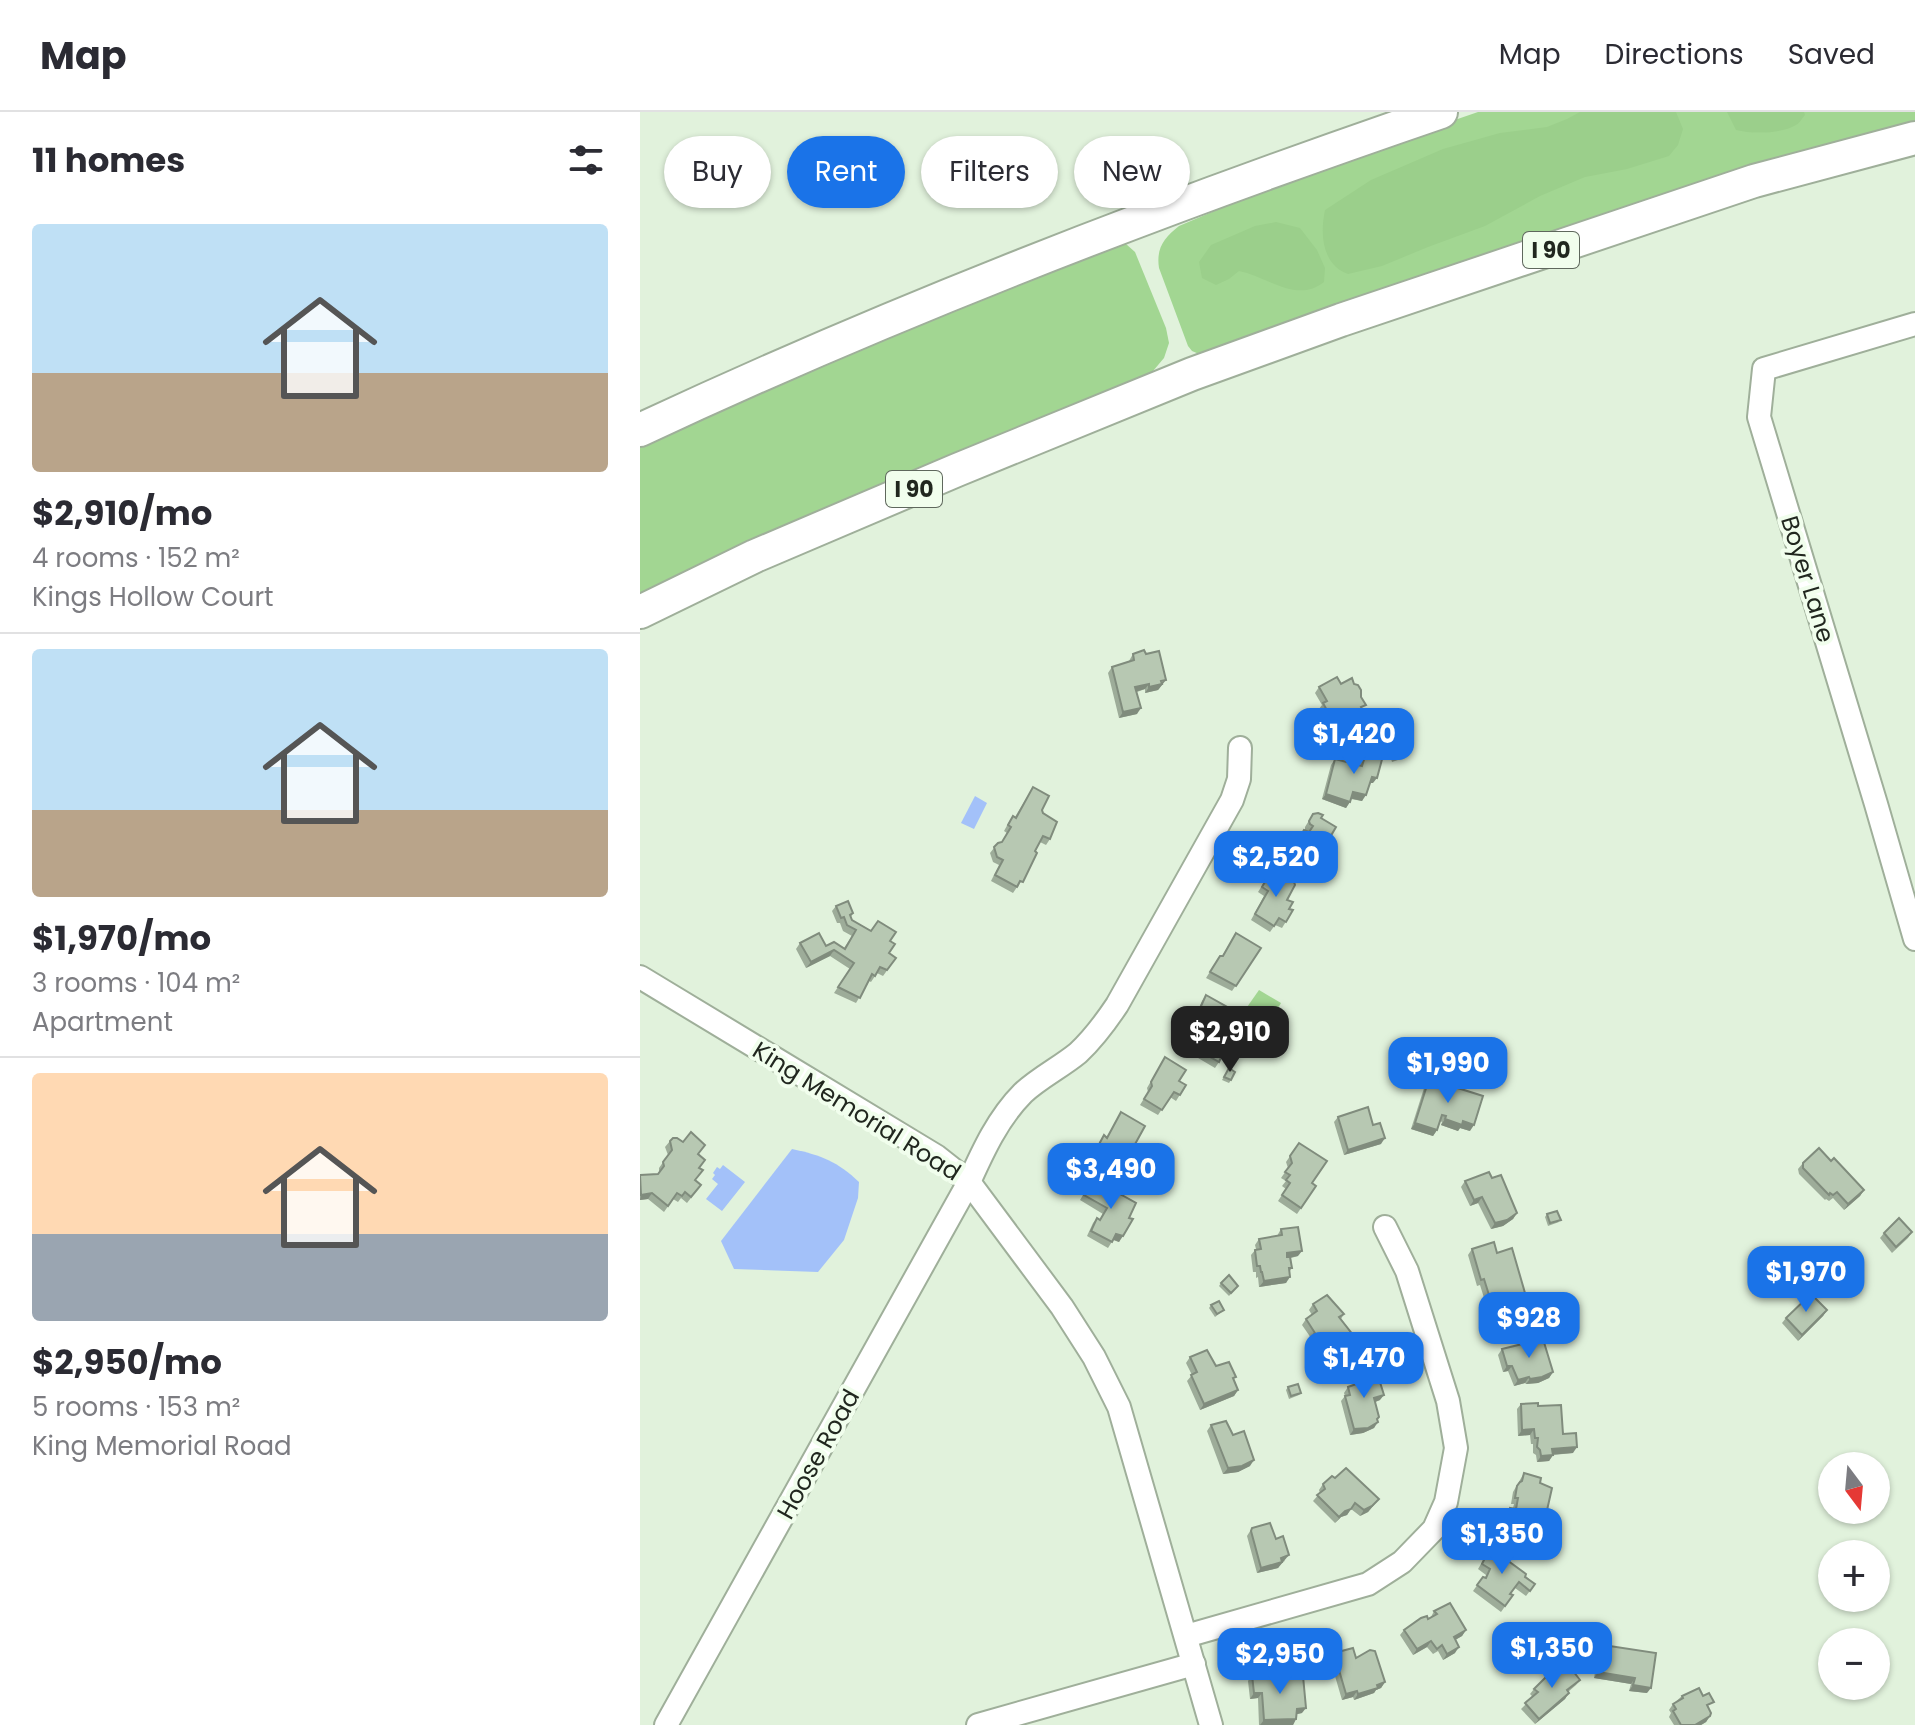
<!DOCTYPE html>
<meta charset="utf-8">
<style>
body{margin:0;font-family:Poppins,sans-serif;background:#f2f2f3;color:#2b2b33;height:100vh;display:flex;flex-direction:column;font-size:30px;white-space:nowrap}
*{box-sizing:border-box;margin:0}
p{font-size:26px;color:#7c7c81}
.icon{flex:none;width:44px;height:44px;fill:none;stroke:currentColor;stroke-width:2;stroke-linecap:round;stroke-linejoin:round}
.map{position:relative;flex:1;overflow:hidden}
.details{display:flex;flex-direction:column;background:#fff;width:640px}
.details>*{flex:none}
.guide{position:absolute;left:24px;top:24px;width:760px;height:72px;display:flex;gap:16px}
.needle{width:52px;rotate:164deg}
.fabs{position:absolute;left:1178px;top:1340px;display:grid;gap:16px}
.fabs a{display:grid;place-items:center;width:72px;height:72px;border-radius:50%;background:#fff;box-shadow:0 2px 6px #0004;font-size:40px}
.price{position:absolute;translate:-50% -68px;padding:0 18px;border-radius:16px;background:#1a73e8;color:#fff;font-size:26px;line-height:52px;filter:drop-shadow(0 2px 4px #0008)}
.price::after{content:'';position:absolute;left:50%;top:48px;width:24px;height:18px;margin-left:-12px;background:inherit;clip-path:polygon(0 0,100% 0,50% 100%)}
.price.active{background:#222;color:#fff}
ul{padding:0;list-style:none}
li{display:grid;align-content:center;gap:16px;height:424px;padding:0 32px}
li+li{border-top:2px solid #e1e1e2}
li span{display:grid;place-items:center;height:248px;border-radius:8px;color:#555}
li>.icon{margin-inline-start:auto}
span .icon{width:144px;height:144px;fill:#fffc;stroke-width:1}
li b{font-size:34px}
h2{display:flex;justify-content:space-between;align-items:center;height:96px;padding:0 32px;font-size:34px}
.pill{padding:0 28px;border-radius:36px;background:#fff;box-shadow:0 2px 6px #0004;font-size:28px;line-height:72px}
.pill.active{background:#1a73e8;color:#fff}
header{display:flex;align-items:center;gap:48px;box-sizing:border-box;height:112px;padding:0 40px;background:#fff;border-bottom:2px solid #e1e1e2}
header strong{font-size:38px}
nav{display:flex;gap:44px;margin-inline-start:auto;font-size:28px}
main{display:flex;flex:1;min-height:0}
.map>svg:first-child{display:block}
</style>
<header>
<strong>Map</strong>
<nav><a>Map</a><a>Directions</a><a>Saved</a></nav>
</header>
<main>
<section class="details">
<h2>11 homes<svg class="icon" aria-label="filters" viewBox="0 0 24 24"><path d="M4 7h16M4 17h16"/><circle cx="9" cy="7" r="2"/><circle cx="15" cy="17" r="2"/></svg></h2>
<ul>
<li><span style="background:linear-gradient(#bfe0f5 60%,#b9a48a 0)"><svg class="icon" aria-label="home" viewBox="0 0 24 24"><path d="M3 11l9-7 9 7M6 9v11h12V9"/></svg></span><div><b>$2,910/mo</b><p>4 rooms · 152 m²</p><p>Kings Hollow Court</p></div></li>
<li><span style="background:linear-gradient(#bfe0f5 65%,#b9a48a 0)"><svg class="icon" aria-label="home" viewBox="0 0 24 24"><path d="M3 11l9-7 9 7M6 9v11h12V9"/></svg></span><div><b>$1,970/mo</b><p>3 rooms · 104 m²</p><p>Apartment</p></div></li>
<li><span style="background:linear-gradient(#ffd9b3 65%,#9aa5b1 0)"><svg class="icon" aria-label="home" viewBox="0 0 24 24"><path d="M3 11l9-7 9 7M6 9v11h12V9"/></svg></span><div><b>$2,950/mo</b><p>5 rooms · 153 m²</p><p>King Memorial Road</p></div></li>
</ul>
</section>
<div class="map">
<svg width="1275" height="1613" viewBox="0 0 1275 1613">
<rect width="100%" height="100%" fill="#e1f2dc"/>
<!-- green -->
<g fill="#a2d692">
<path d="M838,0H1275V10L1062,74L559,242L552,239L548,234L519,156C516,136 524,126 539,114L678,55Z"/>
<polygon points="478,131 486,132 495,140 526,216 529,231 524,246 513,259 485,273 0,486 0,332 312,197"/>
<polygon points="619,878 641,891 628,913 605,898"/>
</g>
<!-- forest -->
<g fill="#9bcf8b">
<path d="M940,0H1036L1043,17L1038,33L1029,44L987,57L945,65L900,84L845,114L788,135L742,154L708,162C704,160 700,159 696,155C681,141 681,117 685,98L731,68L803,37L860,21L907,15L927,7Z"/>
<path d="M1087,0H1164L1165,3C1163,5 1159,12 1156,13C1141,22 1112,22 1096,18Z"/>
<path d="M636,110L660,116L677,138L685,156L684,170C657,192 626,164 599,159L589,167L576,173L562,166L559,150L571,133L615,114Z"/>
</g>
<!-- water -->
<g fill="#a3c1f9">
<polygon points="335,684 347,691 334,717 321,711"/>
<path d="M152,1037C181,1043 198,1050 219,1070L218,1086L204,1128L178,1160L94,1157L81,1129Z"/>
<polygon points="83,1053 105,1070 82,1099 66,1087 78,1072 72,1067 75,1063 73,1061 77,1055 80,1057"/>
</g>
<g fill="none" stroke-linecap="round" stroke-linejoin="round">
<!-- minor casing -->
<g stroke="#9faf9a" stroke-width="26">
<g id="minor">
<polyline points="1275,212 1124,257 1119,305 1236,692 1275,827"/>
<polyline points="0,865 296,1044 329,1070 422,1195 454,1245 479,1295 571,1613"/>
<polyline points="546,1524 728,1472 762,1450 794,1417 806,1390 816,1336 808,1289 767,1159 745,1115"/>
<path d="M26,1613L329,1070C343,1039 358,1006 383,981C399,966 421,955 438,941C453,927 465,911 477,893L592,688L599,667L600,636"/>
<polyline points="338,1613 554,1552"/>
</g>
</g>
<!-- highway casing -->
<g stroke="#9faf9a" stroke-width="36">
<g id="highway">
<path d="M0,318C260,196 529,93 801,0"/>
<polyline points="0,500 115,444 317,358 552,262 701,208 1114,69 1275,26"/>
</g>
</g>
<!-- minor -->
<use href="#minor" stroke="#fff" stroke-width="22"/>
<!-- highway -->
<use href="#highway" stroke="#fff" stroke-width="32"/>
</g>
<!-- wall -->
<g fill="#9dac99">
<polygon points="493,542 522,573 518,578 505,581 505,577 497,580 497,602 479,606 468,561 472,555 489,549"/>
<polygon points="701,572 722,597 725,604 721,610 693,622 679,597 682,593 675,581 679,575"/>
<polygon points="728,635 733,671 730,671 722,689 711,687 706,696 682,687 691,653 695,647 720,654 724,640"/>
<polygon points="750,635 763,644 761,647 752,650 748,637"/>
<polygon points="393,675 402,698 410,727 406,733 400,730 378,775 377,775 373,781 351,769 359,753 353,750 350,741 358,731 362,730 367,721 364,719 369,710 373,704 375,705"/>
<polygon points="673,702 681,706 672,756 668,762 648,750 656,735 654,734 664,718 665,718 665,715"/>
<polygon points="632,758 647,788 649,797 653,798 642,816 635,813 630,820 611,808 624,784 618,780"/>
<polygon points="196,794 213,801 211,805 212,808 250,829 249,841 256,846 243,864 237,861 231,870 229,869 216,891 194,881 210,857 190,844 166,856 156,837 160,831 204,836 212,824 203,819 200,811 197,811 192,799"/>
<polygon points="596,821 621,836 592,879 566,866 580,844 582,844"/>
<polygon points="566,883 581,913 573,932 579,950 575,956 531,930 543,910 551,914 562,889"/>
<polygon points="525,945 539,969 546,973 536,989 530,985 518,1003 500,993 508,980 507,976"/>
<polygon points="589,956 591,968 589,971 582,968"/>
<polygon points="789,967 830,1019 820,1016 818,1019 801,1013 802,1010 800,1009 797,1018 793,1024 771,1017 785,973"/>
<polygon points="481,1000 479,1060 469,1056 467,1060 450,1051 454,1045 452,1043 460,1029 464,1023 467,1025"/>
<polygon points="698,1005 733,1013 741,1032 704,1043 694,1010"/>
<polygon points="30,1029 58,1042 59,1056 55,1068 61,1073 47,1091 41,1086 38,1090 33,1087 24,1100 8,1087 0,1088 0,1063 18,1062 19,1060 19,1056 28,1043 25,1035"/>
<polygon points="659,1031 672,1071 676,1074 657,1102 638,1089 646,1077 642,1074 646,1069 641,1066 648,1056 646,1050"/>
<polygon points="1191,1049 1224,1078 1220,1084 1204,1098 1193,1086 1189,1089 1186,1087 1185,1088 1159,1062 1158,1057 1163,1051"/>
<polygon points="852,1066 877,1101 873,1107 863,1114 851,1117 838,1091 830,1094 821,1075 825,1069"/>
<polygon points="453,1067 489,1106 479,1130 473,1128 468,1136 447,1124 453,1111 457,1106 460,1108 463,1102 440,1088"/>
<polygon points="907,1102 919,1110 908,1114 905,1105"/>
<polygon points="641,1117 658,1144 651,1146 652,1156 649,1160 646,1171 619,1175 618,1165 616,1166 616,1160 613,1160 611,1143 616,1137 615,1133 619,1127 637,1124"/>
<polygon points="1272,1120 1268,1126 1252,1141 1240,1126 1244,1121"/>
<polygon points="832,1137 857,1141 885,1181 881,1187 851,1196 848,1188 845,1189 840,1173 837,1174 828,1143"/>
<polygon points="581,1171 598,1174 589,1184 579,1174"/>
<polygon points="673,1192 704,1202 701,1207 713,1223 709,1229 687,1250 670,1228 671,1226 662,1213 666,1207 672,1203 669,1198"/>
<polygon points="571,1193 584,1198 575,1205 569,1196"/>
<polygon points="1187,1198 1183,1204 1158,1229 1142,1211 1146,1206"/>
<polygon points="862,1237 913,1260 909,1266 898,1271 886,1272 885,1271 874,1274 868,1259 863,1260 858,1243"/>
<polygon points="550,1245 576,1254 594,1268 598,1278 594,1284 560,1298 547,1269 552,1263 546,1251"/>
<polygon points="717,1263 740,1288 735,1290 737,1309 734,1316 723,1321 710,1323 701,1289 705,1284 704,1281 708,1275 714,1273 713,1268"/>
<polygon points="648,1275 661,1281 659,1283 649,1287 646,1278"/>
<polygon points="881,1292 898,1294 923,1322 933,1341 913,1343 909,1349 897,1350 896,1343 893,1341 893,1332 891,1332 890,1323 878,1324 877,1297"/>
<polygon points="571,1313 593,1323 610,1354 598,1360 583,1362 567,1319"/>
<polygon points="884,1361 900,1371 903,1416 896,1425 874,1419 873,1417 865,1415 864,1413 866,1402 870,1396 873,1396 874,1392 871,1392 873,1380"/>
<polygon points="695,1366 739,1387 728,1400 720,1404 711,1397 707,1403 701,1405 695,1411 673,1389 680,1381 679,1378 683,1372"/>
<polygon points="612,1416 645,1449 642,1450 638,1456 617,1461 607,1424"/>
<polygon points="847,1442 867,1448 895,1472 886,1484 875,1476 870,1482 873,1483 861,1500 833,1479 843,1465 845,1466 846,1463 838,1457"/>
<polygon points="794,1499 826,1518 822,1524 815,1528 815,1541 803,1548 798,1539 793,1542 787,1535 773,1543 760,1523 764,1518 791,1505"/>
<polygon points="963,1533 1007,1581 989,1579 991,1572 954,1566 959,1538"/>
<polygon points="694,1541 716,1546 745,1570 741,1576 736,1578 734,1581 714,1588 713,1585 702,1588 690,1547"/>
<polygon points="912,1562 940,1568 936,1573 928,1580 925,1587 895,1612 881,1597 893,1585 890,1582 894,1577"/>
<polygon points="612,1563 662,1601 657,1602 656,1607 653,1613 619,1613 618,1586 610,1587 608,1569"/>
<polygon points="1042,1584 1069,1596 1070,1604 1066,1610 1061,1613 1034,1613 1029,1605 1031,1601 1029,1598 1033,1592"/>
</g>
<!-- shaded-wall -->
<g fill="#808c7d">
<polygon points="526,568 518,578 505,581 509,575"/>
<polygon points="509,572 505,577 491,581 495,575"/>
<polygon points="501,596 497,602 479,606 483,600"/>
<polygon points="725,604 721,610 693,622 697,617"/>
<polygon points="732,665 737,666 733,671 728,671"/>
<polygon points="713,680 726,683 722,689 709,686"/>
<polygon points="686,682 710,690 706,696 682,687"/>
<polygon points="194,838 190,844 166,856 171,850"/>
<polygon points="805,1007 823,1009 834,1013 830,1019 820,1016 818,1019 801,1013"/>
<polygon points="775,1011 797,1018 793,1024 771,1017"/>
<polygon points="745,1026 741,1032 704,1043 708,1038"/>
<polygon points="473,1050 483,1054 479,1060 469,1056"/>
<polygon points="1224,1078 1220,1084 1204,1098 1208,1092"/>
<polygon points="12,1081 8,1087 0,1088 1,1083"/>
<polygon points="842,1085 838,1091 830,1094 834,1088"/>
<polygon points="877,1101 873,1107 863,1114 851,1117 855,1111"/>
<polygon points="476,1122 483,1124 479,1130 472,1127"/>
<polygon points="662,1139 658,1144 643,1147 647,1141"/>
<polygon points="650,1165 646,1171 619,1175 624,1169"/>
<polygon points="885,1181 881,1187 851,1196 855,1190"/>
<polygon points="1187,1198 1183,1204 1158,1229 1162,1223"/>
<polygon points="713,1223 709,1229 687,1250 691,1244"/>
<polygon points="867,1254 872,1254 868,1259 863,1260"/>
<polygon points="913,1260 909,1266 898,1271 886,1272 890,1267"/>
<polygon points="889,1265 885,1271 874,1274 878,1268"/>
<polygon points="598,1278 594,1284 560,1298 564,1292"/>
<polygon points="744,1283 740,1288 730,1292 734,1286"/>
<polygon points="738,1310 734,1316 723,1321 710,1323 714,1317"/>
<polygon points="894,1317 890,1323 878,1324 882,1318"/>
<polygon points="937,1335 933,1341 908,1343 912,1337"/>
<polygon points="913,1343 909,1349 897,1350 901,1344"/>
<polygon points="614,1348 610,1354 598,1360 583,1362 588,1356"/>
<polygon points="739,1387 728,1400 720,1404 724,1398"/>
<polygon points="711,1397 707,1403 701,1405 695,1411 705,1399"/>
<polygon points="869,1409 877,1411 873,1417 865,1415"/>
<polygon points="878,1413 903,1416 896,1425 874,1419"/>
<polygon points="649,1443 638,1456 617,1461 621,1456"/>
<polygon points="826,1518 822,1524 810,1531 814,1525"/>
<polygon points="791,1529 787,1535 773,1543 777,1537"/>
<polygon points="819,1535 815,1541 803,1548 807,1542"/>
<polygon points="958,1560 995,1566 991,1572 954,1566"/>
<polygon points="745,1570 741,1576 736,1578 734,1581 714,1588 718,1582 737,1573"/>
<polygon points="993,1573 1011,1576 1007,1581 989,1579"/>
<polygon points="717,1579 713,1585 702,1588 706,1582"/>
<polygon points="614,1581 622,1581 618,1586 610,1587"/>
<polygon points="929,1581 925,1587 895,1612 899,1607"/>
<polygon points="666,1596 662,1601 653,1603 657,1597"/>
<polygon points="1070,1604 1066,1610 1061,1613 1055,1613"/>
<polygon points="656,1607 653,1613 620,1613 624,1608"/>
</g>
<!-- building -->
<g fill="#b7c8b2" stroke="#808c7d" stroke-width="2">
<polygon points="504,538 506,542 519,539 526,568 521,569 522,572 509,575 509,572 495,575 501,596 483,600 472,555 494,548 493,542"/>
<polygon points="697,565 701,572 712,566 714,572 718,573 721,578 721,585 726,593 721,595 725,604 697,617 683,591 687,589 679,575"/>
<polygon points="759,632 763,644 754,647 750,635"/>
<polygon points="728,635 744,640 737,666 732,665 726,683 713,680 710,690 686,682 695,647 722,654"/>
<polygon points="393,675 409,684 402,698 403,701 417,710 410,727 403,724 395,739 397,741 383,770 380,769 377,775 355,763 363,748 357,745 354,735 358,731 362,730 371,715 368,713 373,704 376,706"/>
<polygon points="678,701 683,703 681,706 696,715 672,756 652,744 660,729 658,728 664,718 669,720 673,714 670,712 669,709 673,702"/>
<polygon points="632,758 654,770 655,773 647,788 653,790 649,797 653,798 646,810 639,806 634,814 615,802 628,779 622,775"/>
<polygon points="208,789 213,801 210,803 212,808 231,819 238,809 256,820 250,829 255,832 249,841 256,846 247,858 240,855 235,864 232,862 220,886 198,875 214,851 194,838 171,850 160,831 179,821 186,834 194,830 205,837 216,818 207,813 204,805 201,806 196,794"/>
<polygon points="596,821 621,836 596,874 570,860 580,844 583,844"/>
<polygon points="566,883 589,896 581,913 583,914 573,932 584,939 579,950 536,925 543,910 552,914"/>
<polygon points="525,945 546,958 539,969 546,973 540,983 534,980 522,998 504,987 512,974 511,970"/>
<polygon points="589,956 595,960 591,968 584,965"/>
<polygon points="789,967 843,984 834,1013 823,1009 822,1013 805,1007 806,1004 802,1003 797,1018 775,1011"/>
<polygon points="728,995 733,1013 740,1011 745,1026 708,1038 698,1005"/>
<polygon points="481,1000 505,1014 483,1054 473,1050 471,1054 454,1046 458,1040 456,1038 464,1023 467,1026"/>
<polygon points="51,1020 65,1033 58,1042 65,1048 59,1056 63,1058 55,1068 61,1073 51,1085 45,1080 42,1084 37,1081 28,1094 12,1081 1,1083 0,1063 18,1062 24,1054 23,1050 32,1038 30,1029 33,1026 37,1026 43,1030"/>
<polygon points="659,1031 687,1049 672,1071 676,1074 661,1096 642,1083 650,1071 646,1068 650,1063 645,1060 652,1051 650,1044"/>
<polygon points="1179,1036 1191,1049 1194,1046 1224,1078 1208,1092 1197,1080 1193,1083 1190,1081 1189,1083 1163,1056 1163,1051"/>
<polygon points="849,1060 852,1066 861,1063 877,1101 867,1108 855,1111 842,1085 834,1088 825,1069"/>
<polygon points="453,1067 496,1091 489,1106 493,1107 483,1124 476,1122 472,1130 451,1119 457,1106 460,1108 467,1096 444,1083"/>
<polygon points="917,1099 921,1108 910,1111 907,1102"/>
<polygon points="1259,1106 1272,1120 1256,1135 1244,1121"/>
<polygon points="658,1115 662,1139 647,1141 647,1145 650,1145 652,1156 649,1156 650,1165 624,1169 622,1160 621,1160 620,1154 617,1154 615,1138 621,1137 619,1127 642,1123 641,1117"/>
<polygon points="854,1130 857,1141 872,1136 885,1181 855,1190 852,1182 849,1183 844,1167 841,1168 832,1137"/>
<polygon points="589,1163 598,1174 591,1181 581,1171"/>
<polygon points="1171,1182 1187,1198 1162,1223 1146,1206"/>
<polygon points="687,1183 704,1202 699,1205 713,1223 691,1244 674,1222 675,1221 666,1207 677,1199 673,1192"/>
<polygon points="579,1189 584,1198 577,1202 571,1193"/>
<polygon points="932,1189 935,1198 927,1200 925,1191"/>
<polygon points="903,1227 913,1260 902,1265 890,1267 889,1265 878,1268 872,1254 867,1254 862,1237"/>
<polygon points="567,1238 576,1254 589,1250 596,1265 593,1266 598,1278 564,1292 551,1263 557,1260 550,1245"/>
<polygon points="733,1258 735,1259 737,1267 739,1267 744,1283 734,1286 739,1305 737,1307 738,1310 728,1316 714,1317 705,1284 710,1283 708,1275 719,1271 717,1263"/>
<polygon points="658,1272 661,1281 651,1284 648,1275"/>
<polygon points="898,1291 898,1294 921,1293 923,1322 936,1321 937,1335 912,1337 913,1343 901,1344 900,1338 897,1335 898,1326 895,1326 894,1317 882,1318 881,1292"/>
<polygon points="586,1309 593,1323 604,1319 614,1348 602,1354 588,1356 571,1313"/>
<polygon points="706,1356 739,1387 732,1394 724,1398 715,1391 711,1397 705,1399 699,1405 677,1383 685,1377 683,1372 692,1364 695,1366"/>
<polygon points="884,1361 901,1366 900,1371 912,1376 903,1416 900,1419 878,1413 877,1411 869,1409 868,1407 870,1396 876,1397 878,1386 875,1386 877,1374 880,1370 882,1369"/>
<polygon points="630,1411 636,1427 643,1424 649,1443 641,1446 642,1450 621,1456 611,1419 612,1416"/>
<polygon points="859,1432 872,1442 867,1448 886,1462 885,1465 895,1472 890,1479 879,1470 870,1482 873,1483 865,1494 837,1473 843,1465 846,1466 850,1457 842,1452 847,1442 852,1438 854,1439"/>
<polygon points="810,1491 826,1518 814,1525 819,1535 807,1542 802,1533 797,1537 791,1529 777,1537 764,1518 781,1506 787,1504 788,1507 797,1502 794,1499"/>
<polygon points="963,1533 1016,1541 1011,1576 993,1573 995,1566 958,1560"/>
<polygon points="713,1536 716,1546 730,1538 735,1539 745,1570 737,1573 738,1576 718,1582 717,1579 706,1582 694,1541"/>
<polygon points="926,1550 940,1568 927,1578 929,1581 899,1607 885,1591 898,1580 894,1577 910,1561 912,1562"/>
<polygon points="612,1563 663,1564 666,1596 657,1597 656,1607 624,1608 622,1581 614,1581"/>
<polygon points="1059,1576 1063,1584 1069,1581 1074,1590 1067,1593 1071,1601 1070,1604 1055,1613 1041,1613 1033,1599 1036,1597 1033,1592 1043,1586 1042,1584"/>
</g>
<g text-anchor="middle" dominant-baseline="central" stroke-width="8" stroke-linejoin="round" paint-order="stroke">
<!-- shield labels -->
<g fill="#f1feed" stroke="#5f685d" stroke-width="2">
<rect x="883" y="120" width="56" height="36" rx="6"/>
<rect x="246" y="359" width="56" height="36" rx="6"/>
</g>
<g font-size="22" font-weight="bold" fill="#21271f">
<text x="911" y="138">I 90</text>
<text x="274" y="377">I 90</text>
</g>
<!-- street labels -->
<g font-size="24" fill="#21271f" stroke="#f1feed">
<text transform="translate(1168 467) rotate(73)">Boyer Lane</text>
<text transform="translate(217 999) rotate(32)">King Memorial Road</text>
<text transform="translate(178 1342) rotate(-61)">Hoose Road</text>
</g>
</g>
</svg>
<div class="fabs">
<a><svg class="needle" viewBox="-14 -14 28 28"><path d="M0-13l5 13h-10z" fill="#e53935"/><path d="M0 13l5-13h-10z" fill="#7c7c81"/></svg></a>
<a>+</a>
<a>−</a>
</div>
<b class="price" style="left:714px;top:664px">$1,420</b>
<b class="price" style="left:636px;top:787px">$2,520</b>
<b class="price active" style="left:590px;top:962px">$2,910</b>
<b class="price" style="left:808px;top:993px">$1,990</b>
<b class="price" style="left:471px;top:1099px">$3,490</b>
<b class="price" style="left:1166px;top:1202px">$1,970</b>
<b class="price" style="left:889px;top:1248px">$928</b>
<b class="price" style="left:724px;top:1288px">$1,470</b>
<b class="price" style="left:862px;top:1464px">$1,350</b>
<b class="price" style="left:912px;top:1578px">$1,350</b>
<b class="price" style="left:640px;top:1584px">$2,950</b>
<div class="guide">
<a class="pill">Buy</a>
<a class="pill active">Rent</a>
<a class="pill">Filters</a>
<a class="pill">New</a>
</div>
</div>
</main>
